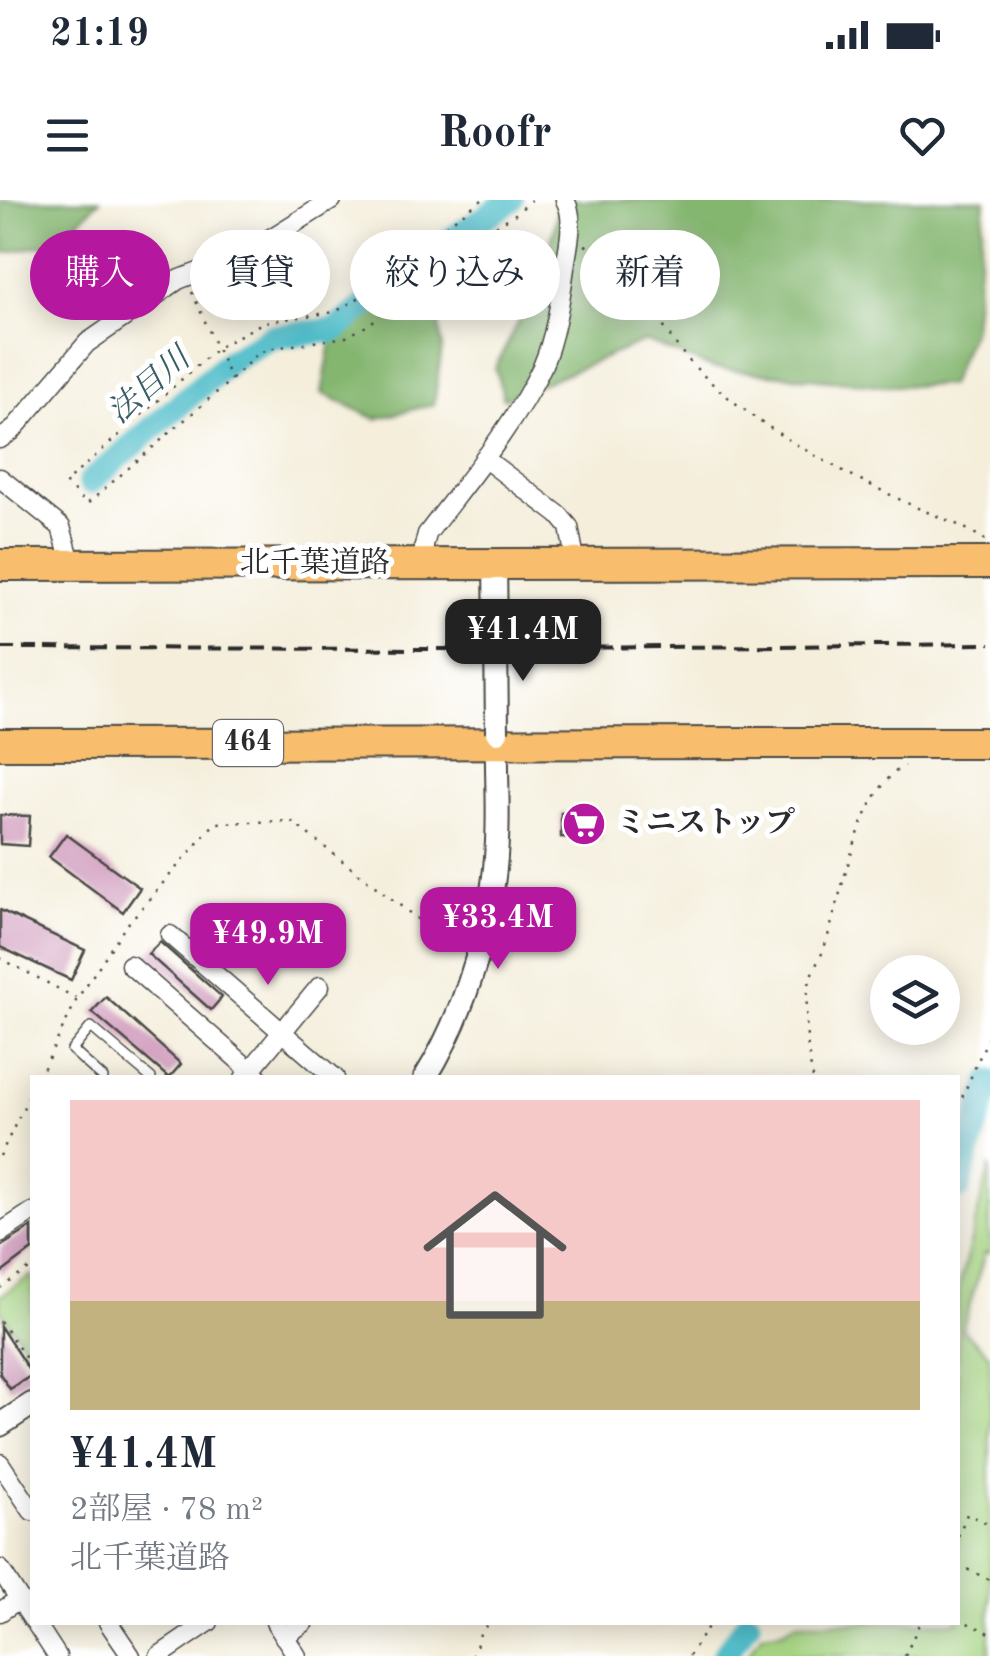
<!DOCTYPE html>
<html lang="ja">
<meta charset="utf-8">
<style>
body{margin:0;font-family:"Old Standard TT","Noto Serif JP",serif;background:#f6f6f7;color:#1f2937;height:100vh;display:flex;flex-direction:column;font-size:38px;white-space:nowrap}
*{box-sizing:border-box;margin:0}
p{font-size:32px;color:#747a83}
.icon{flex:none;width:55px;height:55px;fill:none;stroke:currentColor;stroke-width:2;stroke-linecap:round;stroke-linejoin:round}
.map{position:relative;flex:1;overflow:hidden}
.sheet{position:absolute;left:30px;top:875px;width:930px;height:550px;display:flex;flex-direction:column;background:#fff;border-radius:0px;box-shadow:0 5px 25px #0003}
.sheet>*{flex:none}
.guide{position:absolute;left:30px;top:30px;width:930px;height:90px;display:flex;gap:20px}
.fabs{position:absolute;left:870px;top:755px;display:grid;gap:20px}
.fabs a{display:grid;place-items:center;width:90px;height:90px;border-radius:50%;background:#fff;box-shadow:0 5px 25px #0003;font-size:50px}
.price{position:absolute;translate:-50% -85px;padding:0 22px;border-radius:20px;background:#b5179e;color:#fff;font-size:32px;line-height:65px;filter:drop-shadow(0 2px 5px #0008)}
.price::after{content:'';position:absolute;left:50%;top:60px;width:30px;height:22px;margin-left:-15px;background:inherit;clip-path:polygon(0 0,100% 0,50% 100%)}
.price.current{background:#222;color:#fff}
ul{padding:0;list-style:none}
li{display:grid;align-content:center;gap:20px;height:530px;padding:0 40px}
li+li{border-top:2px solid #e0e1e3}
li span{display:grid;place-items:center;height:310px;border-radius:0px;color:#555}
li>.icon{margin-inline-start:auto}
span .icon{width:180px;height:180px;fill:#fffc;stroke-width:1}
li b{font-size:42px}
.chip{padding:0 35px;border-radius:45px;background:#fff;box-shadow:0 5px 25px #0003;font-size:35px;line-height:90px}
.chip.current{background:#b5179e;color:#fff}
.status{display:flex;justify-content:space-between;align-items:center;height:70px;padding:0 50px;background:#fff;direction:ltr}
.status svg{height:28px;fill:currentColor}
header{display:flex;justify-content:space-between;align-items:center;height:130px;padding:0 40px;background:#fff;font-size:45px;font-weight:600}
.map>svg:first-child{display:block}
</style>
<div class="status"><b>21:19</b><svg viewBox="0 0 49 12"><path d="M0 12V9h3v3zM5 12V6h3v6zM10 12V3h3v9zM15 12V0h3v12zM26 1h20v11H26zM47 4h2v5h-2z"/></svg></div>
<header><svg class="icon" aria-label="menu" viewBox="0 0 24 24"><path d="M4 6h16M4 12h16M4 18h16"/></svg>Roofr<svg class="icon" aria-label="heart" viewBox="0 0 24 24"><path d="M12 20l-8-8c-3-5 5-10 8-4 3-6 11-1 8 4z"/></svg></header>
<div class="map">
<svg width="990" height="1456" viewBox="0 0 990 1456">
<rect width="100%" height="100%" fill="#fff"/>
<filter id="ink" filterUnits="userSpaceOnUse"><feTurbulence type="fractalNoise" baseFrequency=".01" numOctaves="2"/><feDisplacementMap in="SourceGraphic" scale="20" xChannelSelector="R" yChannelSelector="G"/><feConvolveMatrix kernelMatrix="1 2 1 2 8 2 1 2 1" color-interpolation-filters="sRGB"/></filter>
<filter id="wash" filterUnits="userSpaceOnUse"><feTurbulence type="fractalNoise" baseFrequency=".0048" numOctaves="4" result="noise"/><feDisplacementMap in="SourceGraphic" scale="40" xChannelSelector="R" yChannelSelector="G"/><feGaussianBlur stdDeviation="2.25" result="paint"/><feColorMatrix in="noise" values="0 0 0 0 0 0 0 0 0 0 0 0 0 0 0 0 0 1.4 0 .05"/><feComposite in="paint" operator="in"/></filter>
<g filter="url(#wash)">
<rect width="100%" height="100%" fill="#f4eedb"/>
<!-- green -->
<g fill="#a6d482" stroke="#688056" stroke-width="2.5">
<polygon points="990,965 990,1054 985,1053 962,1130 990,1155 990,1456 747,1456 762,1434 783,1431 795,1423 958,1422 958,1091"/>
<polygon points="32,1075 32,1157 0,1110 0,1096"/>
</g>
<!-- forest -->
<g fill="#84b670" stroke="#58704e" stroke-width="2.5">
<polygon points="0,0 100,0 58,42 5,53"/>
<path d="M559,0H985L973,128L949,185L887,186L713,168L645,141L504,199L495,168C523,114 552,61 559,0Z"/>
<polygon points="388,99 438,114 442,148 434,204 376,219 322,193 331,142"/>
</g>
<g fill="none" stroke-linecap="round" stroke-linejoin="round">
<!-- river -->
<g stroke="#51beca" stroke-width="25">
<polyline points="90,282 231,160 271,137 335,130 431,53 511,0"/>
<polyline points="958,988 990,882"/>
<polyline points="724,1456 748,1422"/>
</g>
</g>
<g id="blocks">
<!-- building -->
<g fill="#ce96b9">
<polygon points="561,613 600,613 601,639 561,637"/>
<polygon points="0,615 30,616 28,646 0,644"/>
<polygon points="66,634 140,688 123,712 49,657"/>
<polygon points="0,710 85,750 71,780 0,747"/>
<polygon points="160,742 222,797 211,810 148,754"/>
<polygon points="106,797 181,864 169,878 92,812"/>
<polygon points="32,1027 32,1050 0,1074 0,1047"/>
<polygon points="0,1126 32,1175 10,1189 0,1174"/>
</g>
</g>
</g>
<g filter="url(#ink)">
<use href="#blocks" fill-opacity="0" stroke="#494845" stroke-width="2.5"/>
<g fill="none" stroke-linecap="round" stroke-linejoin="round">
<!-- service casing -->
<g stroke="#494845" stroke-width="12">
<polyline id="service" points="103,878 72,850 91,827 151,878"/>
</g>
<!-- minor casing -->
<g stroke="#494845" stroke-width="21">
<g id="minor">
<polyline points="0,239 12,231 87,143 178,80 245,54 332,0"/>
<polyline points="484,258 559,315 569,327 576,364"/>
<polyline points="0,278 61,327 72,365"/>
<path d="M424,364V346L427,334C467,281 513,227 542,167C556,135 561,95 566,61C569,42 575,17 565,0"/>
<polyline points="170,735 335,878"/>
<polyline points="130,765 259,878"/>
<polyline points="244,878 320,786"/>
<polyline points="0,1033 32,1012"/>
<polyline points="0,1263 32,1311"/>
<polyline points="0,1369 32,1419"/>
<polyline points="0,1412 19,1399"/>
<polyline points="35,1422 57,1456"/>
<polyline points="108,1422 131,1456"/>
<polyline points="275,1422 297,1456"/>
<polyline points="284,1437 305,1422"/>
<polyline points="159,1456 209,1422"/>
</g>
</g>
<!-- tertiary casing -->
<g stroke="#494845" stroke-width="26">
<g id="tertiary">
<polyline points="495,363 496,437"/>
<path d="M425,878C466,813 494,717 497,641C499,605 496,569 497,532"/>
<polyline points="0,1225 32,1204"/>
</g>
</g>
<!-- trunk casing -->
<g stroke="#494845" stroke-width="34">
<g id="trunk">
<polyline points="0,365 990,363"/>
<polyline points="0,544 796,543"/>
</g>
</g>
<!-- path -->
<g stroke="#494845" stroke-width="2.5" stroke-dasharray="2.5 8" stroke-linecap="butt">
<polyline points="482,0 422,42 357,99 335,112 264,122 217,148 65,283 87,304 231,180 254,157 267,149 346,137 370,124 435,63 517,13 531,0"/>
<path d="M585,45C644,72 653,125 696,168C754,227 835,268 909,304C934,316 962,324 985,340"/>
<polyline points="192,92 231,180"/>
<polyline points="0,758 76,798"/>
<polyline points="39,878 77,799 125,727 215,623 291,621 424,724 463,740"/>
<path d="M813,878C806,849 803,805 811,776C814,767 821,758 824,748C841,700 858,591 904,566"/>
<polyline points="958,907 990,833"/>
<polyline points="0,956 32,890"/>
<polyline points="0,1088 32,1067"/>
<polyline points="0,1121 32,1167"/>
<polyline points="958,1336 967,1314 990,1325"/>
<polyline points="958,1365 990,1380"/>
<polyline points="958,1419 990,1433"/>
<polyline points="473,1456 480,1434 489,1422"/>
<polyline points="689,1456 711,1422"/>
<polyline points="905,1456 920,1422"/>
</g>
<!-- service -->
<use href="#service" stroke="#fff" stroke-width="9"/>
<!-- minor -->
<use href="#minor" stroke="#fff" stroke-width="18"/>
<!-- tertiary -->
<use href="#tertiary" stroke="#fff" stroke-width="22"/>
<!-- trunk -->
<use href="#trunk" stroke="#f9be6d" stroke-width="30"/>
<!-- rail -->
<polyline stroke="#2b2b2b" stroke-width="4" stroke-dasharray="15 8" stroke-linecap="butt" points="0,448 449,449 990,444"/>
<!-- tertiary-bridge casing -->
<g stroke="#494845" stroke-width="26" stroke-linecap="butt">
<polyline id="tertiary-bridge" points="496,437 497,532"/>
</g>
<!-- trunk-bridge casing -->
<g stroke="#494845" stroke-width="34" stroke-linecap="butt">
<polyline id="trunk-bridge" points="796,543 990,543"/>
</g>
<!-- tertiary-bridge -->
<use href="#tertiary-bridge" stroke="#fff" stroke-width="22"/>
<!-- trunk-bridge -->
<use href="#trunk-bridge" stroke="#f9be6d" stroke-width="30"/>
</g>
</g>
<!-- icons -->
<defs>
<g id="supermarket-disc" transform="scale(2.25)"><circle r="9.5" fill="#b5179e" stroke="#fff"/><path d="M-6-5.5h2.5l.6 2H6L4.5 2H-2.5L-4.4-4H-6ZM-1.5 3.2a1.3 1.3 0 1 0 .1 0ZM3 3.2a1.3 1.3 0 1 0 .1 0Z" fill="#fff"/></g>
</defs>
<g fill-rule="evenodd">
<use href="#supermarket-disc" x="584" y="624"/>
</g>
<g text-anchor="middle" dominant-baseline="central" stroke-width="10" stroke-linejoin="round" paint-order="stroke">
<!-- shield labels -->
<rect fill="#fff" stroke="#6b6b6b" stroke-width="2.5" x="213" y="520" width="70" height="46" rx="8"/>
<g font-size="28" font-weight="bold" fill="#2b2b2b">
<text x="248" y="543">464</text>
</g>
<!-- street labels -->
<g font-size="30" fill="#2b2b2b" stroke="#fff">
<text x="315" y="364">北千葉道路</text>
</g>
<!-- poi labels -->
<g font-size="30" font-weight="bold" fill="#2b2b2b" stroke="#fff" text-anchor="start">
<text x="616" y="624">ミニストップ</text>
</g>
<!-- water labels -->
<g font-size="32" font-style="italic" fill="#385e63" stroke="#fff">
<text transform="translate(150 187) rotate(-41)">法目川</text>
</g>
</g>
</svg>
<div class="fabs">
<a><svg class="icon" aria-label="layers" viewBox="0 0 24 24"><path d="M12 4l9 5-9 5-9-5zM3 14l9 5 9-5"/></svg></a>
</div>
<b class="price current" style="left:523px;top:484px">¥41.4M</b>
<b class="price" style="left:498px;top:772px">¥33.4M</b>
<b class="price" style="left:268px;top:788px">¥49.9M</b>
<div class="guide">
<a class="chip current">購入</a>
<a class="chip">賃貸</a>
<a class="chip">絞り込み</a>
<a class="chip">新着</a>
</div>
<section class="sheet">
<ul>
<li><span style="background:linear-gradient(#f6c9c9 65%,#c2b280 0)"><svg class="icon" aria-label="home" viewBox="0 0 24 24"><path d="M3 11l9-7 9 7M6 9v11h12V9"/></svg></span><div><b>¥41.4M</b><p>2部屋 · 78 m²</p><p>北千葉道路</p></div></li>
</ul>
</section>
</div>
